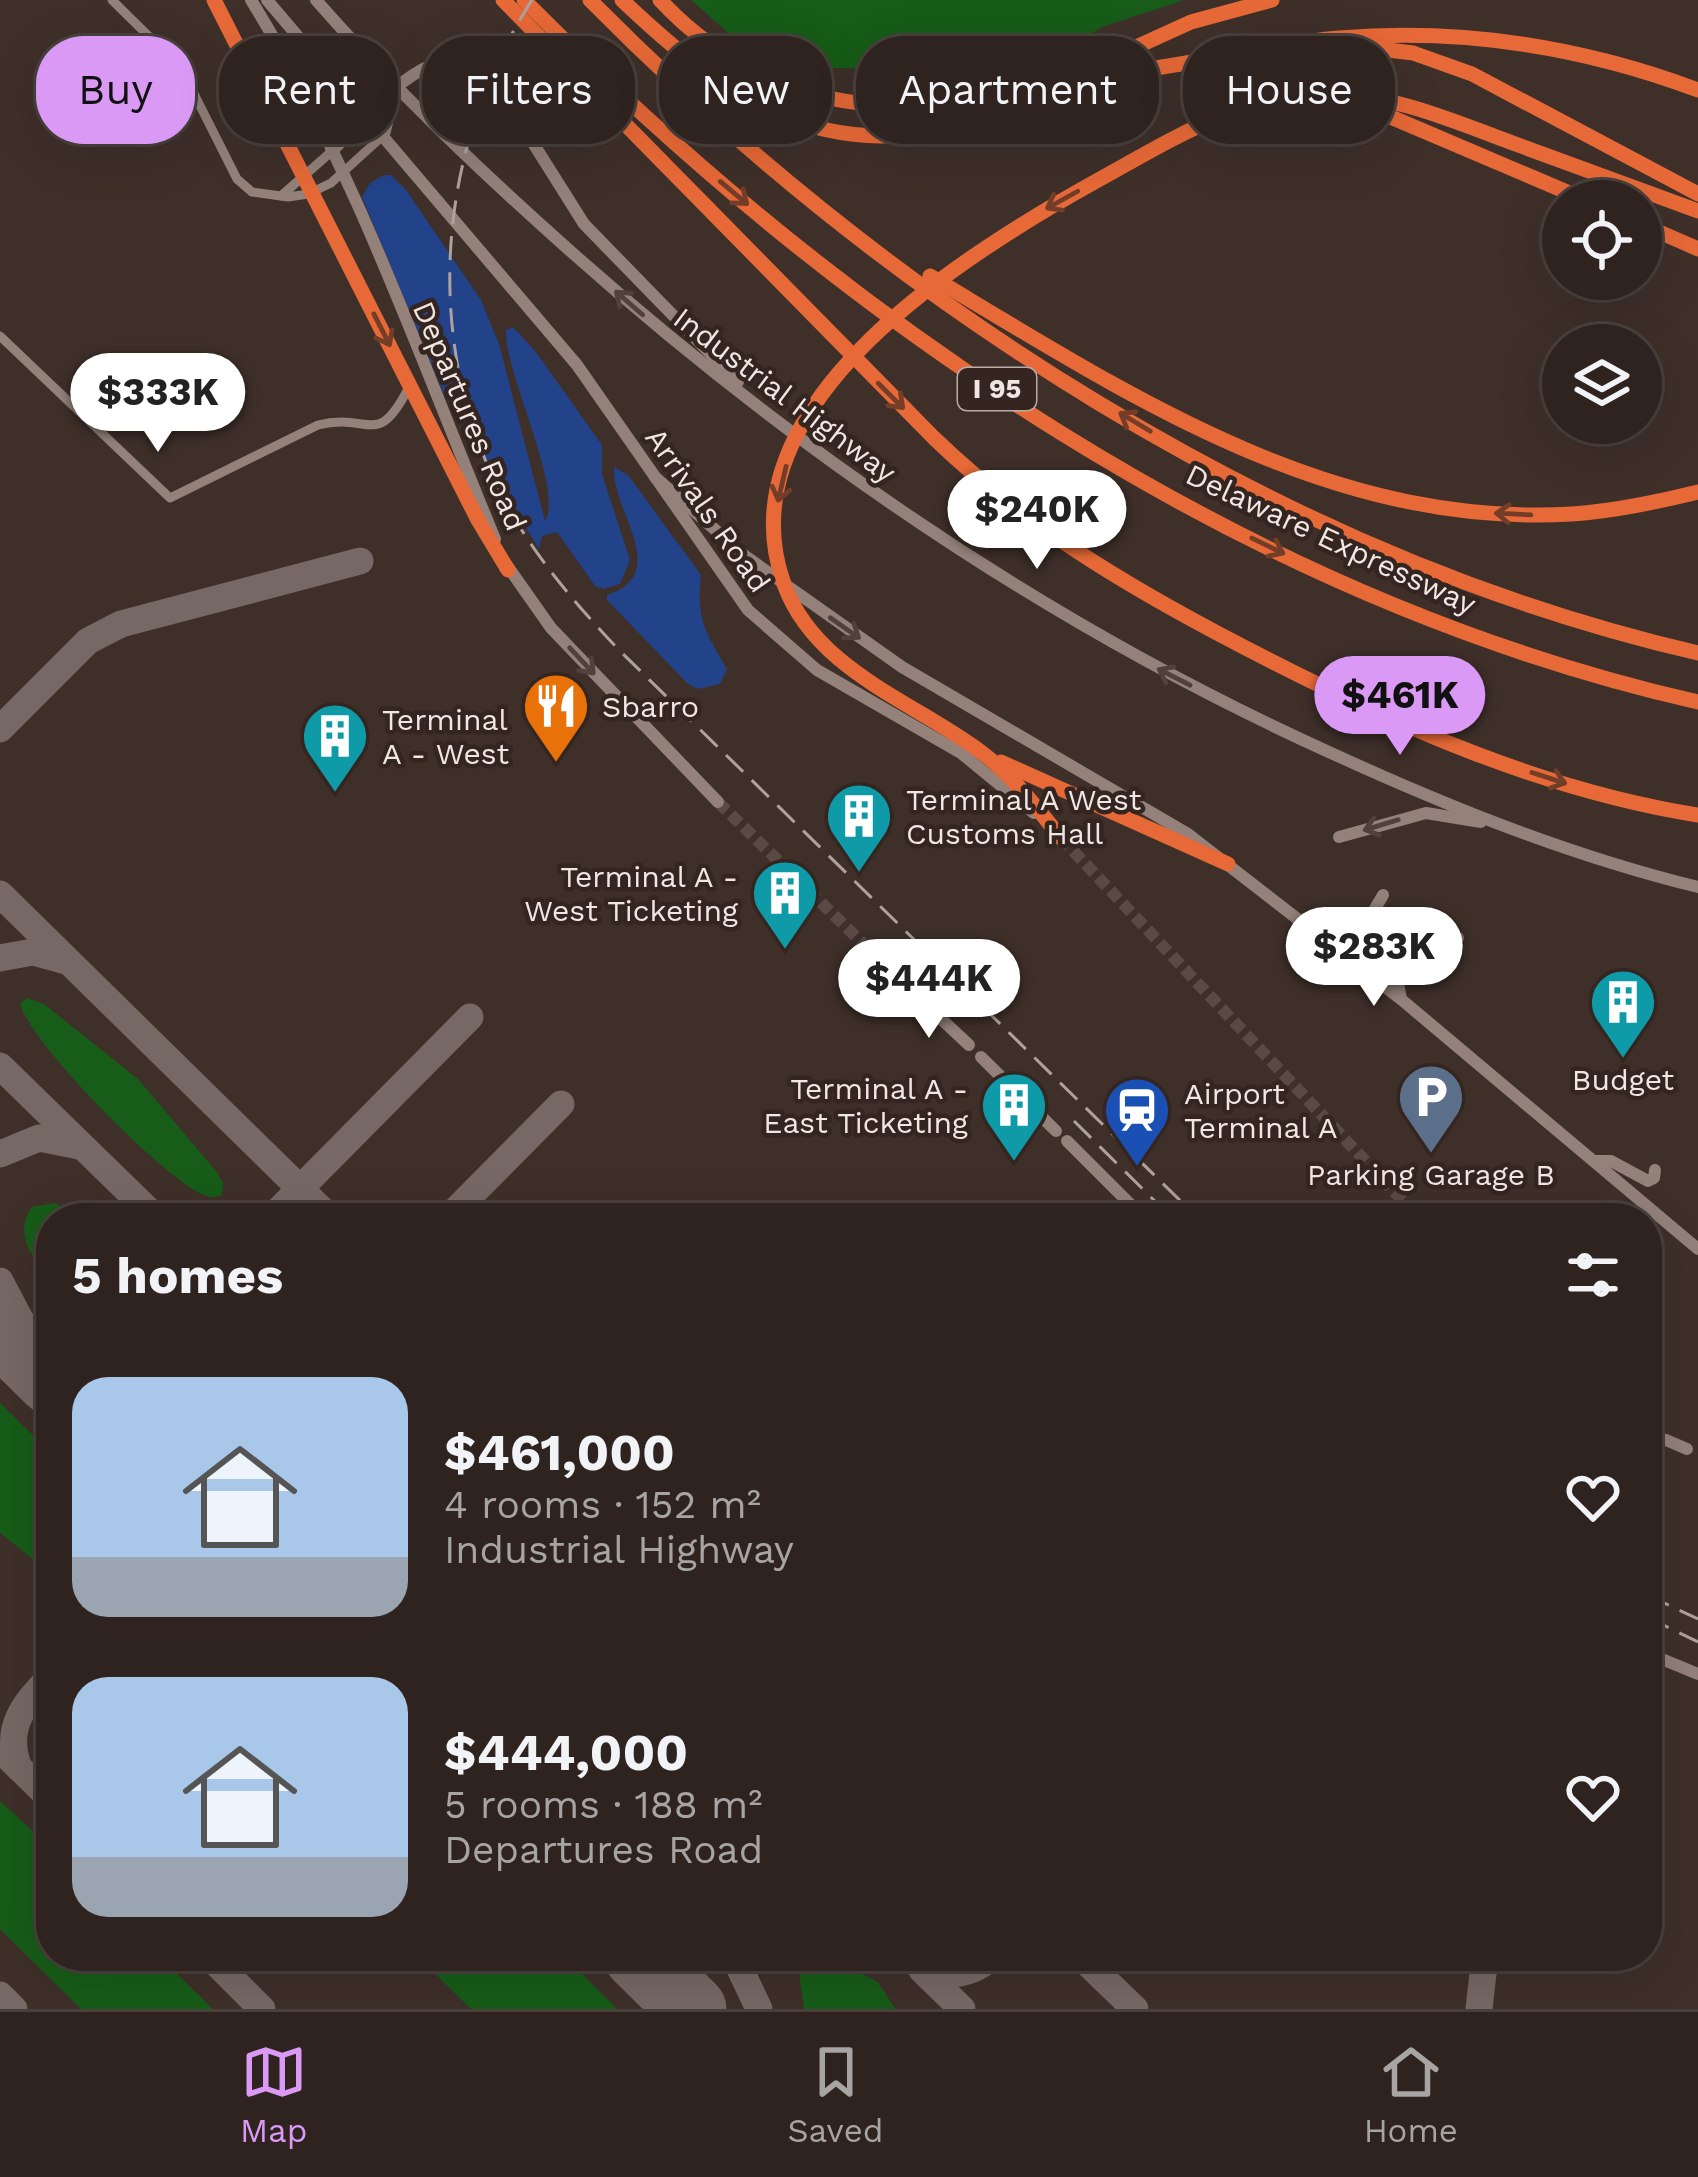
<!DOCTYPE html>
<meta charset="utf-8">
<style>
body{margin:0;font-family:"Work Sans",sans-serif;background:#362b28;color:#f1f3f6;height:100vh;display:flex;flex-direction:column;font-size:45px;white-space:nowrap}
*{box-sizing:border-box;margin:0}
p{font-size:39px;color:#a7a4a4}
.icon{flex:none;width:66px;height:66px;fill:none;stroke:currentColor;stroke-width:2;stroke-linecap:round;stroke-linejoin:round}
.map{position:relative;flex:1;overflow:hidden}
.side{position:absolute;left:36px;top:1203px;width:1626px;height:768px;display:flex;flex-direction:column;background:#2e231f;border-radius:48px;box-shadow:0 12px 48px #0002,0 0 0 3px #49403d}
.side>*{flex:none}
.top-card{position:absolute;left:36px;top:36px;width:1626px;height:108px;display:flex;gap:24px}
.fabs{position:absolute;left:1542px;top:180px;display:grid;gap:24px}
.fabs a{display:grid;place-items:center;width:120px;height:120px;border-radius:50%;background:#2e231f;box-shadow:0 12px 48px #0002,0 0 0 3px #49403d;font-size:60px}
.price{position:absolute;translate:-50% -102px;padding:0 27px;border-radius:42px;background:#fff;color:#222;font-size:39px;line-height:78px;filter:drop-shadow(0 3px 6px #0008)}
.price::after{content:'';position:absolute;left:50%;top:72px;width:36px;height:27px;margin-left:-18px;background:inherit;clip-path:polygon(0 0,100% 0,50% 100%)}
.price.selected{background:#db99f6;color:#111}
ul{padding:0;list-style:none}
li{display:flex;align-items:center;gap:36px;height:300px;padding:0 36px}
li span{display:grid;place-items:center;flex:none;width:336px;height:240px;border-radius:36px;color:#555}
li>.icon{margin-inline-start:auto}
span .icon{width:144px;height:144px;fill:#fffc;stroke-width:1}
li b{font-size:51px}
h2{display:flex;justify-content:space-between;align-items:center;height:144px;padding:0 36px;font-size:51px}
.tag{padding:0 42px;border-radius:48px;background:#2e231f;box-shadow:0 12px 48px #0002,0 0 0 3px #49403d;font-size:42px;line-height:108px}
.tag.selected{background:#db99f6;color:#111}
.tabs{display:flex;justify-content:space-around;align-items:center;height:168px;border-top:3px solid #49403d;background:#2e231f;font-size:33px;color:#a7a4a4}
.tabs a{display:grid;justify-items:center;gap:6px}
.tabs .selected{color:#db99f6}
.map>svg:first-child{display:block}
</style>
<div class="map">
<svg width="1698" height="2009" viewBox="0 0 1698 2009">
<rect width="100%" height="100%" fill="#3e2f29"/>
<!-- green -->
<g fill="#175c18">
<polygon points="691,0 1184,0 1102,27 1032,71 767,67"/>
<path d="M27,998L44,1004L138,1079L216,1171L223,1183L222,1195C213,1197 213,1199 204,1195C164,1179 31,1044 20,1004Z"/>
<path d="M55,1203L83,1218H51V1283C35,1258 12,1236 32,1207Z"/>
<polygon points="0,1403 51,1453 51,1573 0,1533"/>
<polygon points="0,1801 51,1848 51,1956 159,1956 213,2009 81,2009 0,1929"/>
<polygon points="417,1956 564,1956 617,2009 471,2009"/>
<polygon points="808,1956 833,1960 878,1982 895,2009 804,2009 798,1965"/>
</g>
<!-- water -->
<g fill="#224289">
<path d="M384,175H391L406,190L481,300L499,344L545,521C564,488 504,373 506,330L513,327L535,351L602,445V474L630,560L620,584L603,589L595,586L557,532L542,536L539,549L444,394L362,197L370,183Z"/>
<path d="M614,467L628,475L701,575C696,619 705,631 727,669L720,684L698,689L688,684L607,600V595C673,573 611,510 614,467Z"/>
</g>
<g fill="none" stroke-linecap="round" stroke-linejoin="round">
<!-- taxiway -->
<g stroke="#766864" stroke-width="27">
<polyline points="0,729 88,641 121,624 360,561"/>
<polyline points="0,894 330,1218"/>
<polyline points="0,958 33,952 66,961"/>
<polyline points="0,1066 156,1218"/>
<polyline points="0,1154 39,1138 79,1146"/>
<polyline points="271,1218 470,1017"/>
<polyline points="448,1218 561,1104"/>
<polyline points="0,1281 51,1378"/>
<polyline points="7,1756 51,1799"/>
<path d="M19,1768C3,1728 24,1704 51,1676"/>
<polyline points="209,1956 262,2009"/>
<polyline points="734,1956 759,2009"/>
<polyline points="1080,1956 1135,2009"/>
<path d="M914,1962C940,1980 969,1977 993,1956"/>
<polyline points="922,1970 962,2009"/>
<polyline points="0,1995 14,2009"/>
<polyline points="1479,2009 1485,1956"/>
</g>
<!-- runway -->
<g stroke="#766864" stroke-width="69">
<polyline points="0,1330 51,1380"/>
<polyline points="638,1956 692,2009"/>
</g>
<!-- secondary-tunnel -->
<g stroke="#594a45" stroke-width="12" stroke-dasharray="12 6" stroke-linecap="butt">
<polyline points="718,802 922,1001"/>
<polyline points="1061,838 1419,1218"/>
<polyline points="1647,1430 1666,1440"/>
</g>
<!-- street -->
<g stroke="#93817a" stroke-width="9">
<polyline points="112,0 181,68 237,179 252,192 288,197 308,194 331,183 386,133 397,89"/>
<polyline points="281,196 331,152"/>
<path d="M0,336L170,498L318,425C371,412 377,451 410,385"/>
</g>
<!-- secondary -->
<g stroke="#93817a" stroke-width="12">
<path d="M251,0C353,164 421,361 495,539"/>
<polyline points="267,0 577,365 748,610 817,670 961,753 1034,813"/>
<path d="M316,0C394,89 479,170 568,249C798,454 1050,626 1331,753C1449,807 1571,856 1698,887"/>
<path d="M331,152C369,116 442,17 494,81L584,224L738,382"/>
<polyline points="655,477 745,556 902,667 1188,834 1402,1000 1698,1249"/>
<polyline points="506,564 551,628 718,802"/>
<polyline points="1339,837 1426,813 1481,822"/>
<polyline points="1333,946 1359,936 1383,895"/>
<polyline points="1401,999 1394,962 1407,933 1423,927 1458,938"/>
<polyline points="922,1001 969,1045"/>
<polyline points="981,1057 1056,1131"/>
<polyline points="1067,1141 1144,1218"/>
<polyline points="1594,1161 1611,1161 1648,1181 1654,1178 1655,1170"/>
<polyline points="1666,1440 1687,1449"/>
<polyline points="1647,1653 1698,1674"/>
</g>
<!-- highway -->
<g stroke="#e76937" stroke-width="15">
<polyline points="214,0 478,520 508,570"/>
<path d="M503,0L934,438C1031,532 1149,599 1269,660C1404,729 1547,791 1698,815"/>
<path d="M524,0C845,324 1249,600 1698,702"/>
<path d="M590,0C888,302 1282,557 1698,653"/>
<path d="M622,0C719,92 818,166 960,124C986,116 1012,103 1037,92"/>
<path d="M660,0C720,65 807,106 896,105C941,104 987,94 1032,87C1095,78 1158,68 1222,57C1261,50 1299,41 1339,38C1461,28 1583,47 1698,90"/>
<polyline points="1346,45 1413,53 1472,74 1698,194"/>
<polyline points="1070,77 1191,22 1272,0"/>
<polyline points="1321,104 1393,118 1588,201"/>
<polyline points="1641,224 1698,249"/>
<path d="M930,276C1129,395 1329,528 1572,514C1615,511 1656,502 1698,492"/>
<polyline points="1001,762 1228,864"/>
<path d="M1061,838C1036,807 1013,776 981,752C913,701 815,670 784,584C719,403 971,250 1100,179C1173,139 1240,95 1327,94C1391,94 1451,120 1510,142C1573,165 1635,188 1698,211"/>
</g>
<!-- rail -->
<g stroke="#aea29e" stroke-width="3" stroke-dasharray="24 12" stroke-linecap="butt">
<path d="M532,0C430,158 419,367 521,529C549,573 583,612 619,650L1198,1218"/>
<polyline points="1074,1121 1172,1218"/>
<polyline points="1647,1595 1698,1619"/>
<polyline points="1647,1617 1698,1642"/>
</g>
</g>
<!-- one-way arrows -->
<defs><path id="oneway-shaft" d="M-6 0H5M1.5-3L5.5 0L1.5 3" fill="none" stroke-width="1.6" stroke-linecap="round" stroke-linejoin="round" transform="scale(3)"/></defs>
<g stroke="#733d28">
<use href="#oneway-shaft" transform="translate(734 193) rotate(40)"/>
<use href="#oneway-shaft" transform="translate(1062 200) rotate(151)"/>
<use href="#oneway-shaft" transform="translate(382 330) rotate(63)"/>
<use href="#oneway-shaft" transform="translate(891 396) rotate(45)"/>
<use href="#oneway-shaft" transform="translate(1135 422) rotate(-149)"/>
<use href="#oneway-shaft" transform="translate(782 484) rotate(103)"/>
<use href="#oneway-shaft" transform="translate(1513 514) rotate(-177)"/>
<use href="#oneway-shaft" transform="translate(1268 546) rotate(26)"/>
<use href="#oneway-shaft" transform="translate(1549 778) rotate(18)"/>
</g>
<g stroke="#50413b">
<use href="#oneway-shaft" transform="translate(629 303) rotate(-139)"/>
<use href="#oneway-shaft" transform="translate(845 628) rotate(35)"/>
<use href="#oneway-shaft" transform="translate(582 661) rotate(47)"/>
<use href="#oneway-shaft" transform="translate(1174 677) rotate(-153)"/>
<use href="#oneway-shaft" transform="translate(1381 825) rotate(163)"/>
</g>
<!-- icons -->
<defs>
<g id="restaurant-pin" transform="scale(3.45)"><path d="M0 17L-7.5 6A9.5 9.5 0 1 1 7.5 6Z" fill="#e8710a" stroke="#342520"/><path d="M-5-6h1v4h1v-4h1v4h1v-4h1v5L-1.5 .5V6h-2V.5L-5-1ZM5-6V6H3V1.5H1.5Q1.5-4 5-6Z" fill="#fff"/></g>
<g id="building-pin" transform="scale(3.45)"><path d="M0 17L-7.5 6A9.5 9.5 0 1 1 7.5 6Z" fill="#0f9aa8" stroke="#342520"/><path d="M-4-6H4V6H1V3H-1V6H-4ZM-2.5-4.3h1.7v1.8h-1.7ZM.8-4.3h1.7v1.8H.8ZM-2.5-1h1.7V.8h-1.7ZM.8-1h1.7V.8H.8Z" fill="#fff"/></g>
<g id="parking-pin" transform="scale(3.45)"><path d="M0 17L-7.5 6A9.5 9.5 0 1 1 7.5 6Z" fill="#5c6f8a" stroke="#342520"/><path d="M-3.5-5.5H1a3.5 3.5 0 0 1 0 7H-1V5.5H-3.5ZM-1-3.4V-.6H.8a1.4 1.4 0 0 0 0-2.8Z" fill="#fff"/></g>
<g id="station-pin" transform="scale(3.45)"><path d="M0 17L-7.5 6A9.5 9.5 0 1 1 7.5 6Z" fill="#1a4fb4" stroke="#342520"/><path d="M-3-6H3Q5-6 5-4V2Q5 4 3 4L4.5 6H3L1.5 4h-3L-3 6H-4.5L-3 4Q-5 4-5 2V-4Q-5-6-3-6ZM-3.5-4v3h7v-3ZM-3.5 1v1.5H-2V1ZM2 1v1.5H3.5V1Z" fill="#fff"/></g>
</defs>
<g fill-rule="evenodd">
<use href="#restaurant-pin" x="556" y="706"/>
<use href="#building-pin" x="335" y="736"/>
<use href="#building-pin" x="859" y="816"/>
<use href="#building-pin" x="785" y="893"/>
<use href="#building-pin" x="1623" y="1002"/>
<use href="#parking-pin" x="1431" y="1097"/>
<use href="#building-pin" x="1014" y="1105"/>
<use href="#station-pin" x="1137" y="1110"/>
</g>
<g text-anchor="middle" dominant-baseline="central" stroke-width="9" stroke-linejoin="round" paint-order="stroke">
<!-- shield labels -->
<rect fill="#342520" stroke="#b8aca8" stroke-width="3" x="958" y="368" width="78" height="42" rx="9"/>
<g font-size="27" font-weight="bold" fill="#f0e6e2">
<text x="997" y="389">I 95</text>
</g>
<!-- street labels -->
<g font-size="30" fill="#f0e6e2" stroke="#342520">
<text transform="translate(785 395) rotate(37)">Industrial Highway</text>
<text transform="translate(470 416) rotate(67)">Departures Road</text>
<text transform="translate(708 510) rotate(55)">Arrivals Road</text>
<text transform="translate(1331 539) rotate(25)">Delaware Expressway</text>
</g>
<!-- poi labels -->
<g font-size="30" fill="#f0e6e2" stroke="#342520" text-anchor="start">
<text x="602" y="706">Sbarro</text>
<text x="382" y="719">Terminal<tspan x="382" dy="34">A - West</tspan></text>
<text x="906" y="799">Terminal A West<tspan x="906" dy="34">Customs Hall</tspan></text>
<text x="738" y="876" text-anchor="end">Terminal A -<tspan x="738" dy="34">West Ticketing</tspan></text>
<text x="1623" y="1079" text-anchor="middle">Budget</text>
<text x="968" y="1088" text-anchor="end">Terminal A -<tspan x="968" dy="34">East Ticketing</tspan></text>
<text x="1184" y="1093">Airport<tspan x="1184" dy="34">Terminal A</tspan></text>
<text x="1431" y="1174" text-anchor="middle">Parking Garage B</text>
</g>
</g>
</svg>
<div class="fabs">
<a><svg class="icon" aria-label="locate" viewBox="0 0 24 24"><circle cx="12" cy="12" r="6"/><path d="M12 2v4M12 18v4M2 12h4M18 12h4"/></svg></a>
<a><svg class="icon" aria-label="layers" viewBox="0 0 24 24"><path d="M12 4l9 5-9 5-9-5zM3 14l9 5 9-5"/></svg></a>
</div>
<b class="price" style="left:158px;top:455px">$333K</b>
<b class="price" style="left:1037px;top:572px">$240K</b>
<b class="price selected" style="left:1400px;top:758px">$461K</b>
<b class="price" style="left:1374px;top:1009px">$283K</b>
<b class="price" style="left:929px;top:1041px">$444K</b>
<div class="top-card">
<a class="tag selected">Buy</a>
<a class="tag">Rent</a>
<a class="tag">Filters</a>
<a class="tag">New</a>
<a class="tag">Apartment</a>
<a class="tag">House</a>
</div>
<section class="side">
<h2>5 homes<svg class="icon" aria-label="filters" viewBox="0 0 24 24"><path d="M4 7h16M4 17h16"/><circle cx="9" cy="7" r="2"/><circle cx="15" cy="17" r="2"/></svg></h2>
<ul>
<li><span style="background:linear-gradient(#a9c7e8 75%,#9aa5b1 0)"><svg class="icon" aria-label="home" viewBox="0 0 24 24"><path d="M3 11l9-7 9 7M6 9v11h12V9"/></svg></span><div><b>$461,000</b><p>4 rooms · 152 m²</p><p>Industrial Highway</p></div><svg class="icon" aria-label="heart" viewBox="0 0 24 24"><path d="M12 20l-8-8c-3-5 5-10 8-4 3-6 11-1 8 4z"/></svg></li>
<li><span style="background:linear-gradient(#a9c7e8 75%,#9aa5b1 0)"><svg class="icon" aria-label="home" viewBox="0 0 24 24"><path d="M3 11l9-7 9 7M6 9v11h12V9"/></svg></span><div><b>$444,000</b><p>5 rooms · 188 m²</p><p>Departures Road</p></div><svg class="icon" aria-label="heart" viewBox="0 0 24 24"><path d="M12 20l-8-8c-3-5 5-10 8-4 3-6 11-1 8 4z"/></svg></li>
</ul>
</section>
</div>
<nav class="tabs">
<a class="selected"><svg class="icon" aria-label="map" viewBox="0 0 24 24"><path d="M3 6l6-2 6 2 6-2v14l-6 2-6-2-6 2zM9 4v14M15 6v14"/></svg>Map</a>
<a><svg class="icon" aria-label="saved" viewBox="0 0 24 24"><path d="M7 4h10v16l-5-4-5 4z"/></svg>Saved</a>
<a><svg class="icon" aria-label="home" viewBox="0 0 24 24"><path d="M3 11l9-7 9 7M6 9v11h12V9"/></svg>Home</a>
</nav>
